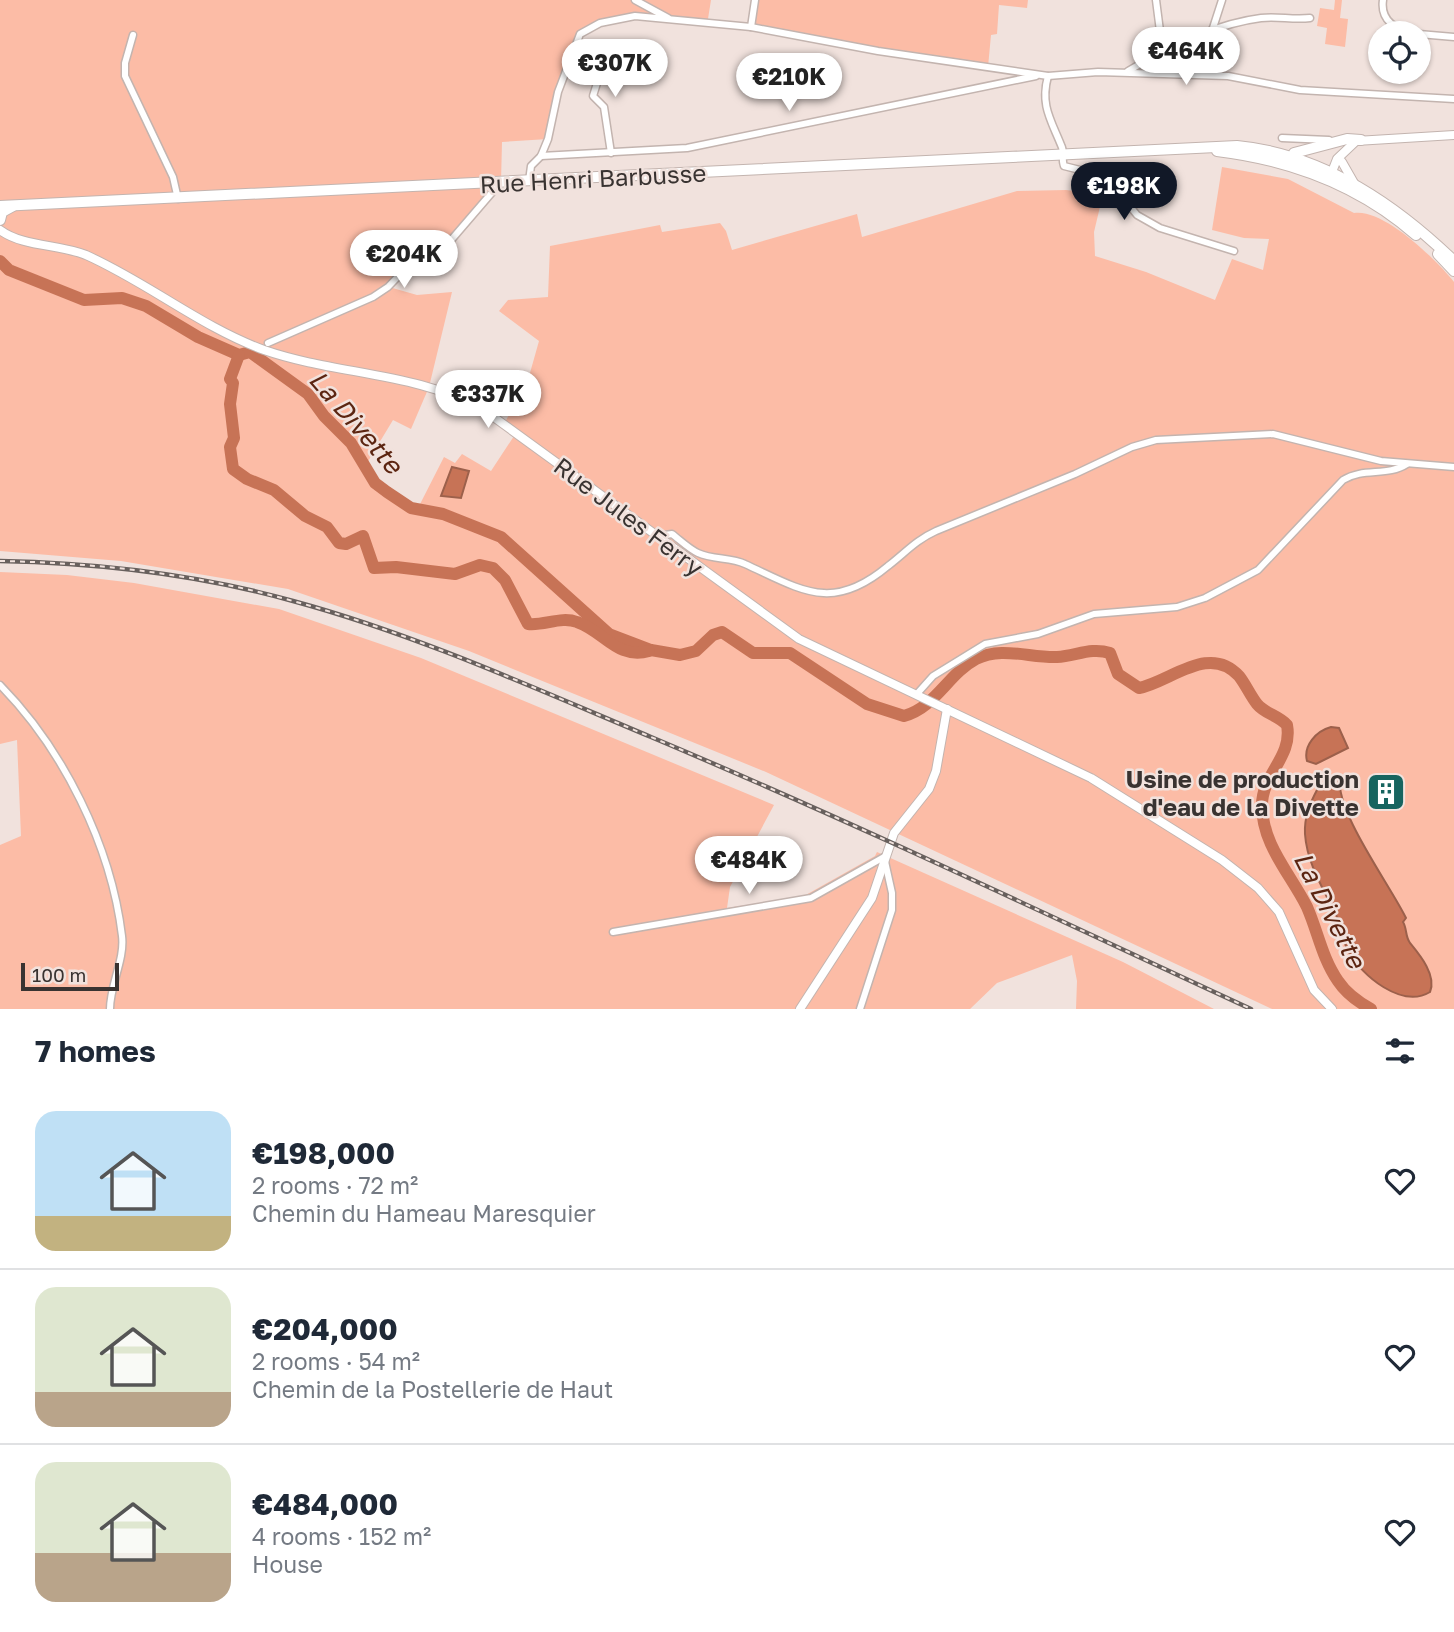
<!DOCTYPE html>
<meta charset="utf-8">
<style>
body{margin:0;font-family:"Golos Text",sans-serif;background:#f6f6f7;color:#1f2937;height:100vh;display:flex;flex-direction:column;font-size:26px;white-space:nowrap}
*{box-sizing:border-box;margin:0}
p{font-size:23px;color:#747a83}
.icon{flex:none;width:38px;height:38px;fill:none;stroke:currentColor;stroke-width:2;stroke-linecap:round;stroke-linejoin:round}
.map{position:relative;height:1009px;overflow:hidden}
.drawer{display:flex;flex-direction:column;background:#fff;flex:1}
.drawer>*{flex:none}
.tools{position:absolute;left:1368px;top:21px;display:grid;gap:14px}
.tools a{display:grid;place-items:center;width:63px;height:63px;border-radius:50%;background:#fff;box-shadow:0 2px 5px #0004;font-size:35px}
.scale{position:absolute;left:21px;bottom:18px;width:98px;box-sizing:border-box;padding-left:7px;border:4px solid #393331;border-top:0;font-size:19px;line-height:24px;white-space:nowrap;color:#393331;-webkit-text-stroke:5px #f1e2dd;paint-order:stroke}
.price{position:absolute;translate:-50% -60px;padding:0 16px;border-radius:24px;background:#fff;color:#222;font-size:23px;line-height:46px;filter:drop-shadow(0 2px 4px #0008)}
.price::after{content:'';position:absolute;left:50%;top:42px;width:21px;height:16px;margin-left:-10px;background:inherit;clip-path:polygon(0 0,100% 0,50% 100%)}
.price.selected{background:#111827;color:#fff}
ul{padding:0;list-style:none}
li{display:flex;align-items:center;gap:21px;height:175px;padding:0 35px}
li+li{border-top:2px solid #e0e1e3}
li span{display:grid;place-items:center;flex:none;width:196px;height:140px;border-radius:21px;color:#555}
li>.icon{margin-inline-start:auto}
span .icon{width:84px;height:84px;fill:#fffc;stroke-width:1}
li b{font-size:30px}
h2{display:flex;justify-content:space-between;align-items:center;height:84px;padding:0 35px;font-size:30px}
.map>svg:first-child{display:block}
</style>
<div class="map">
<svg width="1454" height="1009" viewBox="0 0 1454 1009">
<rect width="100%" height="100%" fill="#f1e2dd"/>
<!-- green -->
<g fill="#fcbca6">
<path d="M0,0H711L707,25L635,16L586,28L575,42L548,139L502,142L501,182L452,239L421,255L389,287L417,295L452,292L429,387L411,429L393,420L364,468L387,492L417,510L444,457L455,463L462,454L491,471L516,433L504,424L528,380L539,341L499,311L508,300L548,297L550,246L660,225L662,232L720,223L726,231L732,250L857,214L862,237L1017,191L1066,190L1103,194L1094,232L1095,256L1146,272L1215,300L1232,259L1263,270L1269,239L1244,238L1212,230L1222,167L1288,179L1354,213C1383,208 1436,259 1454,282V1009H1272L766,772L469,651L288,589L121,561L0,551Z"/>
<polygon points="755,0 1028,0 1027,8 999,5 997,34 991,35 988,67 878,51 753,25"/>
<polygon points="1335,0 1342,0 1340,18 1348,19 1345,47 1325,44 1327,28 1317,26 1320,8 1334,10"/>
<polygon points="0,572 67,575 134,583 279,609 421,658 774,805 730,887 727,908 804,896 875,856 877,852 1123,962 1214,1009 1076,1009 1077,981 1072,955 997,983 970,1009 0,1009 0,845 21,836 17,740 0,744"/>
</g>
<!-- water -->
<g fill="#c77356" stroke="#9c604b" stroke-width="2">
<polygon points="452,467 469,471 461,498 441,496"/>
<path d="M1331,727L1339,728L1348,748L1316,764L1307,761C1303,746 1316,731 1331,727Z"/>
<path d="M1340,778C1335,811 1390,885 1406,918L1403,922C1407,928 1405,936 1410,943C1419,954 1437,975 1430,992C1402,1009 1362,976 1348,951C1342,940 1342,926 1336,915C1324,890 1307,864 1305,834C1304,817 1310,803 1318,788Z"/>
</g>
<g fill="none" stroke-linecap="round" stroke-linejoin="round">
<!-- river -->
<g stroke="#c77356" stroke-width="12">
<path d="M0,261L9,270L84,300L122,298L146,306L198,337L239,355L250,352L308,394L324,416L351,443L375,483L387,492L411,508L443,514L501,537L609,634L651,650L680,655L696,651L713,635L722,632L753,653H790L867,704L904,716C936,707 948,674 976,659C1001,646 1030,658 1057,657C1076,656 1091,647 1110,653L1118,674L1139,688C1170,682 1209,643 1239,676C1246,685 1250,695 1257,704C1265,714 1278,715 1287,725C1293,757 1262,774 1262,805C1262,845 1290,873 1307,907C1318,932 1322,958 1338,981C1346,993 1358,1002 1371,1009"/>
<path d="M239,355L230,379L233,383L230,404L234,438L230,447L233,469L247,479L274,490L305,516L327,527L339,543L346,544L363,536L374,568L396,567L455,574L480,565L493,568L505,580L528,624C544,626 561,616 577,622C604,631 617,660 649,651"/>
</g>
<!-- street casing -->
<g stroke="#c3b4af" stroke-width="9">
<g id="street">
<polyline points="635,0 668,18"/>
<polyline points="1156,0 1160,31 1177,44"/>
<path d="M1383,0C1380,21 1396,30 1415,33"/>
<polyline points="751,27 755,0"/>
<polyline points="1212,31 1222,0"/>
<polyline points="1419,34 1454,37"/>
<polyline points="133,35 125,63 125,76 173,177 178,199"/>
<path d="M1128,71C1168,47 1214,24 1261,18C1277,16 1293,20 1310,18"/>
<path d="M1048,76C1040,105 1051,120 1061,145C1065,152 1061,159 1064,166L1080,170L1103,194L1129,205L1137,215L1160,228L1234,251"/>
<polyline points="1282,138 1329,140"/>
<polyline points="611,153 604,107 593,96 606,54 624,46"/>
<polyline points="541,156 687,148 1036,76"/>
<polyline points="529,181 531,166 541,156 548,139 558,92 580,34 600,23 635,16 751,27 878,51 1048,76 1098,72 1228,76 1300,90 1454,99"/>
<polyline points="268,343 373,297 388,287 413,261 452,239 501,182"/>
<path d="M657,536L672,534C680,540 689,549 698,553C713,560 731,557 745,564C802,590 832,613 888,566C905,553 916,540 936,531L1075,474L1132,447L1156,440L1273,434L1381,461L1454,467"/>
<path d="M0,685C63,749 111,845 122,936C125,959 110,985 110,1009"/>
<path d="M916,695L933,676L985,644L1038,634L1094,614L1177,607L1205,598L1258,570L1343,480C1364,467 1387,477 1407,464"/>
<polyline points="613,932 811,898 884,857 892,893 892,910 860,1009"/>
</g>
</g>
<!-- secondary casing -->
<g stroke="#c3b4af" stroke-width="10">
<g id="secondary">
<polyline points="1342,162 1354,183"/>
<polyline points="1330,177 1337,159 1356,141 1454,135"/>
<path d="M0,230C23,247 59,244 86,255C147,282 201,327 264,350C336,375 417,372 484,410L799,639L1091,778L1222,860L1258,888L1279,912L1314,990L1332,1009"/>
<polyline points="800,1009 872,898 894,833 929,789 936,771 947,709"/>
</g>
</g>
<!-- primary casing -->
<g stroke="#c3b4af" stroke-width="12">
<g id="primary">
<path d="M1217,151C1291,160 1360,186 1416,235"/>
<polyline points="1294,153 1347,139 1361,140"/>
<path d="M0,206L1237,146C1322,154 1394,203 1454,261"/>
<polyline points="0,220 2,212 13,206"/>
<polyline points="1438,254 1454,271"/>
</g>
</g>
<!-- street -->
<use href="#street" stroke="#fff" stroke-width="6"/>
<!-- secondary -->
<use href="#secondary" stroke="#fff" stroke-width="8"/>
<!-- primary -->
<use href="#primary" stroke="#fff" stroke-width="10"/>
<!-- rail casing -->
<g stroke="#68605d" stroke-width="4.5">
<path id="rail" d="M0,561C99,563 197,574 293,601C415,634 534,688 651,737C853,822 1052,917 1251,1009"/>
</g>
<!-- rail -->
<use href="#rail" stroke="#f1e2dd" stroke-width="2" stroke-dasharray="5" stroke-linecap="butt"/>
</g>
<!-- icons -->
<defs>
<g id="building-square" transform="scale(2.0125)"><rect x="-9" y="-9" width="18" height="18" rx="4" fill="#16645f" stroke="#f1e2dd"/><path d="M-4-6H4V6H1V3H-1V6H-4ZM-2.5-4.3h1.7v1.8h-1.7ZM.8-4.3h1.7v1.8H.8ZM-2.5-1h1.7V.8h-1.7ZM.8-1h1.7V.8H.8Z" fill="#fff"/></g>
</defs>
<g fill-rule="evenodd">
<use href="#building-square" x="1386" y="792"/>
</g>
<g text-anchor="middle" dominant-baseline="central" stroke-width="5" stroke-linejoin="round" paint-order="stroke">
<!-- street labels -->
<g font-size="24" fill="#393331" stroke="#f1e2dd">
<text transform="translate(593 178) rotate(-3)">Rue Henri Barbusse</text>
<text transform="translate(629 516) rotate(37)">Rue Jules Ferry</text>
</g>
<!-- poi labels -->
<g font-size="24" font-weight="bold" fill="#393331" stroke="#f1e2dd" text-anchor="end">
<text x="1359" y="778">Usine de production<tspan x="1359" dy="28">d'eau de la Divette</tspan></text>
</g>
<!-- water labels -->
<g font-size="26" font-style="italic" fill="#5c2511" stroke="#f1e2dd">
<text transform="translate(356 422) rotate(49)">La Divette</text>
<text transform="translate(1330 910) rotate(63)">La Divette</text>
</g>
</g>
</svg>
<div class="tools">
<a><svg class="icon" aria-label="locate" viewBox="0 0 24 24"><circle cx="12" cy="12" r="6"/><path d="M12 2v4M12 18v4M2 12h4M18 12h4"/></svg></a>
</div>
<div class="scale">100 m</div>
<b class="price" style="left:1186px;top:87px">€464K</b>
<b class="price" style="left:615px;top:99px">€307K</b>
<b class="price" style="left:789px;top:113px">€210K</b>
<b class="price selected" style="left:1124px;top:222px">€198K</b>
<b class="price" style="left:404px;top:290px">€204K</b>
<b class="price" style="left:488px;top:430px">€337K</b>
<b class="price" style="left:749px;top:896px">€484K</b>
</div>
<section class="drawer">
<h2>7 homes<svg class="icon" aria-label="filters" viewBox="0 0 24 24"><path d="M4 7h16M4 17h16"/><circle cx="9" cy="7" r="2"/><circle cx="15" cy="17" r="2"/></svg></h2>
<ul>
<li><span style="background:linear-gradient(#bfe0f5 75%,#c2b280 0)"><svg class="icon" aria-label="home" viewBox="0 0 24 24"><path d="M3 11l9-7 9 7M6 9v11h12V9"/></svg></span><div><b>€198,000</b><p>2 rooms · 72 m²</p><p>Chemin du Hameau Maresquier</p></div><svg class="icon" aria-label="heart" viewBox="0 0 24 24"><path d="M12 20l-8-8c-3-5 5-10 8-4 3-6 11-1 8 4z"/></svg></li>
<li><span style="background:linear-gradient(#dfe7d0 75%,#b9a48a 0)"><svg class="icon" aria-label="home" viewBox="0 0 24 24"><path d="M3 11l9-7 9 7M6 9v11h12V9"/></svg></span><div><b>€204,000</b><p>2 rooms · 54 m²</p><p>Chemin de la Postellerie de Haut</p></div><svg class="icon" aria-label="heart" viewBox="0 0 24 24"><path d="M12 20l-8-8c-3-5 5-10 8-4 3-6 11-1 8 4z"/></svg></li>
<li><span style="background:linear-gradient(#dfe7d0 65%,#b9a48a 0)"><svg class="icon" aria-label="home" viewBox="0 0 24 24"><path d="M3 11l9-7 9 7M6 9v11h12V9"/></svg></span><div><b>€484,000</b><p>4 rooms · 152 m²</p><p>House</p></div><svg class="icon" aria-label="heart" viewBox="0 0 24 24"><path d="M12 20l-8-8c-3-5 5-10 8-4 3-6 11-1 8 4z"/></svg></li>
</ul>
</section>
